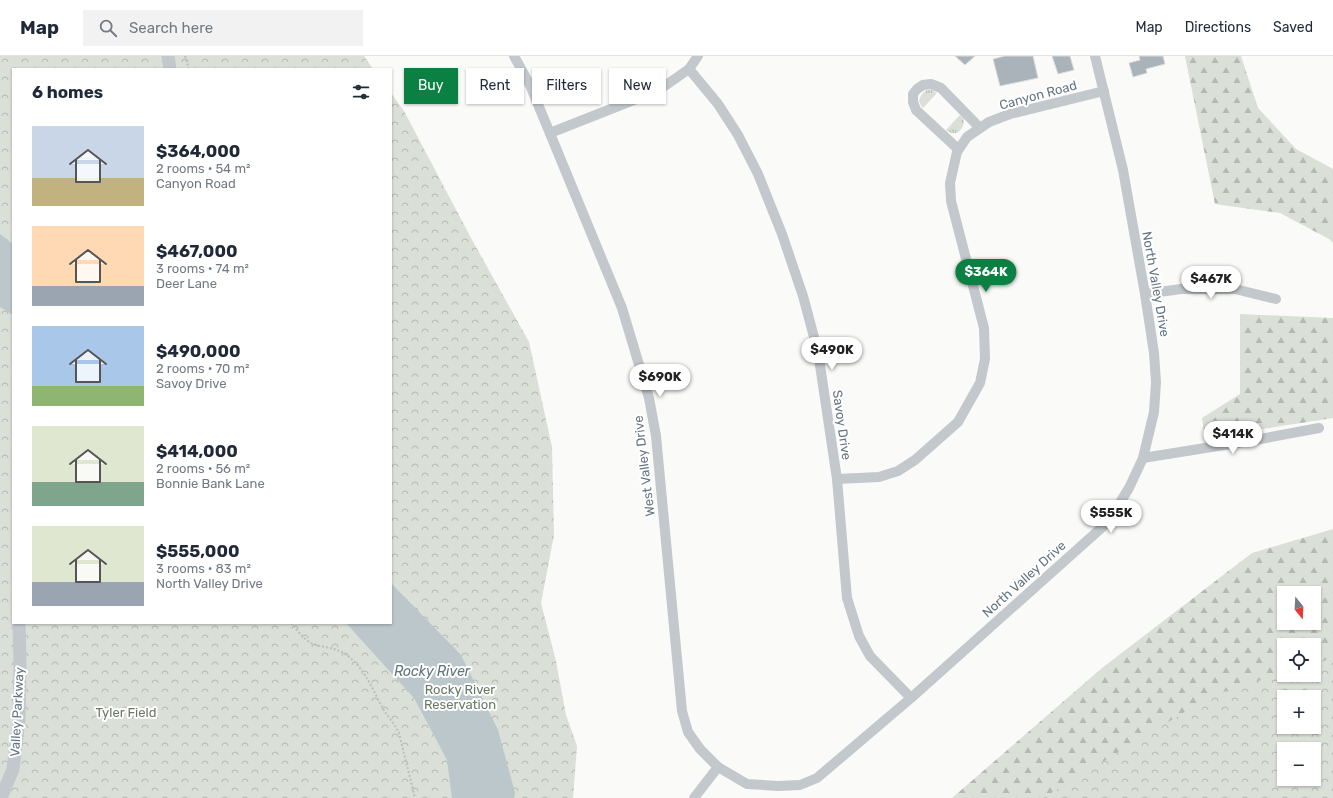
<!DOCTYPE html>
<meta charset="utf-8">
<style>
body{margin:0;font-family:Rubik,sans-serif;background:#f2f2f3;color:#1f2937;height:100vh;display:flex;flex-direction:column;font-size:15px;white-space:nowrap}
*{box-sizing:border-box;margin:0}
p{font-size:13px;color:#747a83}
.icon{flex:none;width:22px;height:22px;fill:none;stroke:currentColor;stroke-width:2;stroke-linecap:round;stroke-linejoin:round}
.map{position:relative;flex:1;overflow:hidden}
.side{position:absolute;left:12px;top:12px;width:380px;height:556px;display:flex;flex-direction:column;background:#fff;border-radius:0px;box-shadow:0 1px 3px #0004}
.side>*{flex:none}
.top-card{position:absolute;left:404px;top:12px;width:380px;height:36px;display:flex;gap:8px}
.needle{width:26px;rotate:162deg}
.buttons{position:absolute;left:1277px;top:530px;display:grid;gap:8px}
.buttons a{display:grid;place-items:center;width:44px;height:44px;border-radius:0px;background:#fff;box-shadow:0 1px 3px #0004;font-size:20px}
.price{position:absolute;translate:-50% -34px;padding:0 9px;border-radius:14px;background:#fff;color:#222;font-size:13px;line-height:26px;filter:drop-shadow(0 1px 2px #0008)}
.price::after{content:'';position:absolute;left:50%;top:24px;width:12px;height:9px;margin-left:-6px;background:inherit;clip-path:polygon(0 0,100% 0,50% 100%)}
.price.active{background:#0b8043;color:#fff}
ul{padding:0;list-style:none}
li{display:flex;align-items:center;gap:12px;height:100px;padding:0 20px}
li span{display:grid;place-items:center;flex:none;width:112px;height:80px;border-radius:0px;color:#555}
li>.icon{margin-inline-start:auto}
span .icon{width:48px;height:48px;fill:#fffc;stroke-width:1}
li b{font-size:17px}
h2{display:flex;justify-content:space-between;align-items:center;height:48px;padding:0 20px;font-size:17px}
.pill{padding:0 14px;border-radius:0px;background:#fff;box-shadow:0 1px 3px #0004;font-size:14px;line-height:36px}
.pill.active{background:#0b8043;color:#fff}
header{display:flex;align-items:center;gap:24px;box-sizing:border-box;height:56px;padding:0 20px;background:#fff;border-bottom:1px solid #e0e1e3}
header strong{font-size:19px}
nav{display:flex;gap:22px;margin-inline-start:auto;font-size:14px}
.search{width:280px;height:36px;background:#f2f2f3;display:flex;align-items:center;gap:10px;box-sizing:border-box;padding:0 14px;border-radius:0px;color:#747a83;font-size:15px}
.map>svg:first-child{display:block}
</style>
<header>
<strong>Map</strong>
<div class="search"><svg class="icon" aria-label="search" viewBox="0 0 24 24"><circle cx="10" cy="10" r="6"/><path d="M15 15l6 6"/></svg>Search here</div>
<nav><a>Map</a><a>Directions</a><a>Saved</a></nav>
</header>
<div class="map">
<svg width="1333" height="742" viewBox="0 0 1333 742">
<defs>
<pattern id="grass-tufts" width="24" height="20" patternUnits="userSpaceOnUse"><rect width="24" height="20" fill="#dadfd7"/><path d="M3 7l-1-3M5 7V3M7 7l1-3M15 17l-1-3M17 17v-4M19 17l1-3" fill="none" stroke="#b4b9b4"/></pattern>
<pattern id="forest-firs" width="22" height="20" patternUnits="userSpaceOnUse"><rect width="22" height="20" fill="#dadfd7"/><path d="M5 1l3.5 6h-7zM16 11l3.5 6h-7z" fill="#b4b9b4"/></pattern>
<pattern id="park-crowns" width="20" height="18" patternUnits="userSpaceOnUse"><rect width="20" height="18" fill="#dadfd7"/><path d="M2 6a3 3 0 1 1 6 0M12 15a3 3 0 1 1 6 0" fill="none" stroke="#b4b9b4"/></pattern>
</defs>
<rect width="100%" height="100%" fill="#fafaf8"/>
<!-- grass -->
<g fill="url(#grass-tufts)">
<path d="M927,34H932L937,37L923,52C917,46 919,39 927,34Z"/>
<path d="M960,59L964,63C964,74 956,82 946,74Z"/>
</g>
<!-- forest -->
<g fill="url(#forest-firs)" fill-rule="evenodd">
<polygon points="1185,0 1241,0 1258,52 1296,93 1333,113 1333,187 1329,183 1280,157 1215,148"/>
<polygon points="1240,258 1333,262 1333,362 1205,382 1202,362 1240,338"/>
<path d="M1333,473V740L1326,742H952L1102,612L1252,497ZM1284,537H1314V567H1284ZM1284,589H1314V619H1284ZM1284,641H1314V671H1284ZM1284,693H1314V723H1284Z"/>
</g>
<!-- park -->
<g fill="url(#park-crowns)" fill-rule="evenodd">
<polygon points="0,0 364,0 373,13 13,13 13,567 391,567 391,37 404,55 471,182 529,286 552,391 554,479 541,547 556,605 566,659 577,690 573,742 0,742"/>
<path d="M1333,602V742H1043L1211,640L1284,617V619H1314V608ZM1284,641H1314V671H1284ZM1284,693H1314V723H1284Z"/>
</g>
<!-- water -->
<g fill="#bbc7cb">
<polygon points="0,178 13,188 13,259 0,251"/>
<polygon points="391,527 461,599 498,674 515,737 514,742 452,742 447,704 414,642 346,567 391,567"/>
</g>
<!-- building -->
<g fill="#aab3b9" stroke="#dcdcda">
<polygon points="955,0 975,0 965,9"/>
<polygon points="1005,0 1033,0 1038,22 1000,30 993,3"/>
<polygon points="1052,0 1070,0 1074,14 1058,18"/>
<polygon points="1139,0 1163,0 1165,8 1146,13 1147,17 1133,21 1129,7 1140,4"/>
</g>
<g fill="none" stroke-linecap="round" stroke-linejoin="round">
<!-- path -->
<g stroke="#bbbfc2" stroke-width="2" stroke-dasharray="2 2" stroke-linecap="butt">
<polyline points="185,0 189,13"/>
<path d="M291,567C297,574 304,584 313,588C325,592 334,591 345,598C366,612 373,636 385,656C390,663 395,669 399,677L415,742"/>
</g>
<!-- minor -->
<g stroke="#c3c8cc" stroke-width="10">
<polyline points="514,0 530,29 622,252 649,342 656,380 682,655 688,676 700,693 718,711 747,728 778,730 800,729 817,722 911,642 1108,466 1129,432 1143,402 1154,356 1156,326 1154,297 1145,238 1123,114 1095,0"/>
<polyline points="689,13 718,48 738,79 758,118 782,178 803,240 818,296 837,423 847,542 859,580 870,600 911,642"/>
<polyline points="550,77 659,34 689,13 698,0"/>
<polyline points="958,93 916,54 913,46 913,38 917,33 923,29 931,28 941,32 980,72"/>
<polyline points="1145,238 1181,233 1235,233 1276,243"/>
<polyline points="1143,402 1255,384 1319,372"/>
<polyline points="837,423 879,421 898,415 915,404 958,366 980,327 985,303 984,272 951,145 950,127 957,96 967,81 989,66 1010,58 1104,35"/>
<polyline points="694,742 718,711"/>
</g>
<!-- tertiary -->
<g stroke="#c3c8cc" stroke-width="13">
<polyline points="168,0 170,13"/>
<polyline points="1,742 13,713 19,664 20,608 19,567"/>
</g>
</g>
<g text-anchor="middle" dominant-baseline="central" stroke-width="4" stroke-linejoin="round" paint-order="stroke">
<!-- street labels -->
<g font-size="13" fill="#657683" stroke="#fff">
<text transform="translate(1038 39) rotate(-15)">Canyon Road</text>
<text transform="translate(1156 228) rotate(80)">North Valley Drive</text>
<text transform="translate(842 369) rotate(82)">Savoy Drive</text>
<text transform="translate(644 410) rotate(-97)">West Valley Drive</text>
<text transform="translate(1024 523) rotate(-42)">North Valley Drive</text>
<text transform="translate(17 656) rotate(-87)">Valley Parkway</text>
</g>
<!-- park labels -->
<g font-size="13" fill="#687a64" stroke="#fff">
<text x="460" y="633">Rocky River<tspan x="460" dy="15">Reservation</tspan></text>
<text x="126" y="656">Tyler Field</text>
</g>
<!-- water labels -->
<g font-size="14" font-style="italic" fill="#60757c" stroke="#fff">
<text x="432" y="615">Rocky River</text>
</g>
</g>
</svg>
<div class="buttons">
<a><svg class="needle" viewBox="-14 -14 28 28"><path d="M0-13l5 13h-10z" fill="#e53935"/><path d="M0 13l5-13h-10z" fill="#747a83"/></svg></a>
<a><svg class="icon" aria-label="locate" viewBox="0 0 24 24"><circle cx="12" cy="12" r="6"/><path d="M12 2v4M12 18v4M2 12h4M18 12h4"/></svg></a>
<a>+</a>
<a>−</a>
</div>
<b class="price active" style="left:986px;top:237px">$364K</b>
<b class="price" style="left:1211px;top:244px">$467K</b>
<b class="price" style="left:832px;top:315px">$490K</b>
<b class="price" style="left:660px;top:342px">$690K</b>
<b class="price" style="left:1233px;top:399px">$414K</b>
<b class="price" style="left:1111px;top:478px">$555K</b>
<div class="top-card">
<a class="pill active">Buy</a>
<a class="pill">Rent</a>
<a class="pill">Filters</a>
<a class="pill">New</a>
</div>
<section class="side">
<h2>6 homes<svg class="icon" aria-label="filters" viewBox="0 0 24 24"><path d="M4 7h16M4 17h16"/><circle cx="9" cy="7" r="2"/><circle cx="15" cy="17" r="2"/></svg></h2>
<ul>
<li><span style="background:linear-gradient(#c9d6e8 65%,#c2b280 0)"><svg class="icon" aria-label="home" viewBox="0 0 24 24"><path d="M3 11l9-7 9 7M6 9v11h12V9"/></svg></span><div><b>$364,000</b><p>2 rooms · 54 m²</p><p>Canyon Road</p></div></li>
<li><span style="background:linear-gradient(#ffd9b3 75%,#9aa5b1 0)"><svg class="icon" aria-label="home" viewBox="0 0 24 24"><path d="M3 11l9-7 9 7M6 9v11h12V9"/></svg></span><div><b>$467,000</b><p>3 rooms · 74 m²</p><p>Deer Lane</p></div></li>
<li><span style="background:linear-gradient(#a9c7e8 75%,#8fb573 0)"><svg class="icon" aria-label="home" viewBox="0 0 24 24"><path d="M3 11l9-7 9 7M6 9v11h12V9"/></svg></span><div><b>$490,000</b><p>2 rooms · 70 m²</p><p>Savoy Drive</p></div></li>
<li><span style="background:linear-gradient(#dfe7d0 70%,#7fa58c 0)"><svg class="icon" aria-label="home" viewBox="0 0 24 24"><path d="M3 11l9-7 9 7M6 9v11h12V9"/></svg></span><div><b>$414,000</b><p>2 rooms · 56 m²</p><p>Bonnie Bank Lane</p></div></li>
<li><span style="background:linear-gradient(#dfe7d0 70%,#9aa5b1 0)"><svg class="icon" aria-label="home" viewBox="0 0 24 24"><path d="M3 11l9-7 9 7M6 9v11h12V9"/></svg></span><div><b>$555,000</b><p>3 rooms · 83 m²</p><p>North Valley Drive</p></div></li>
</ul>
</section>
</div>
